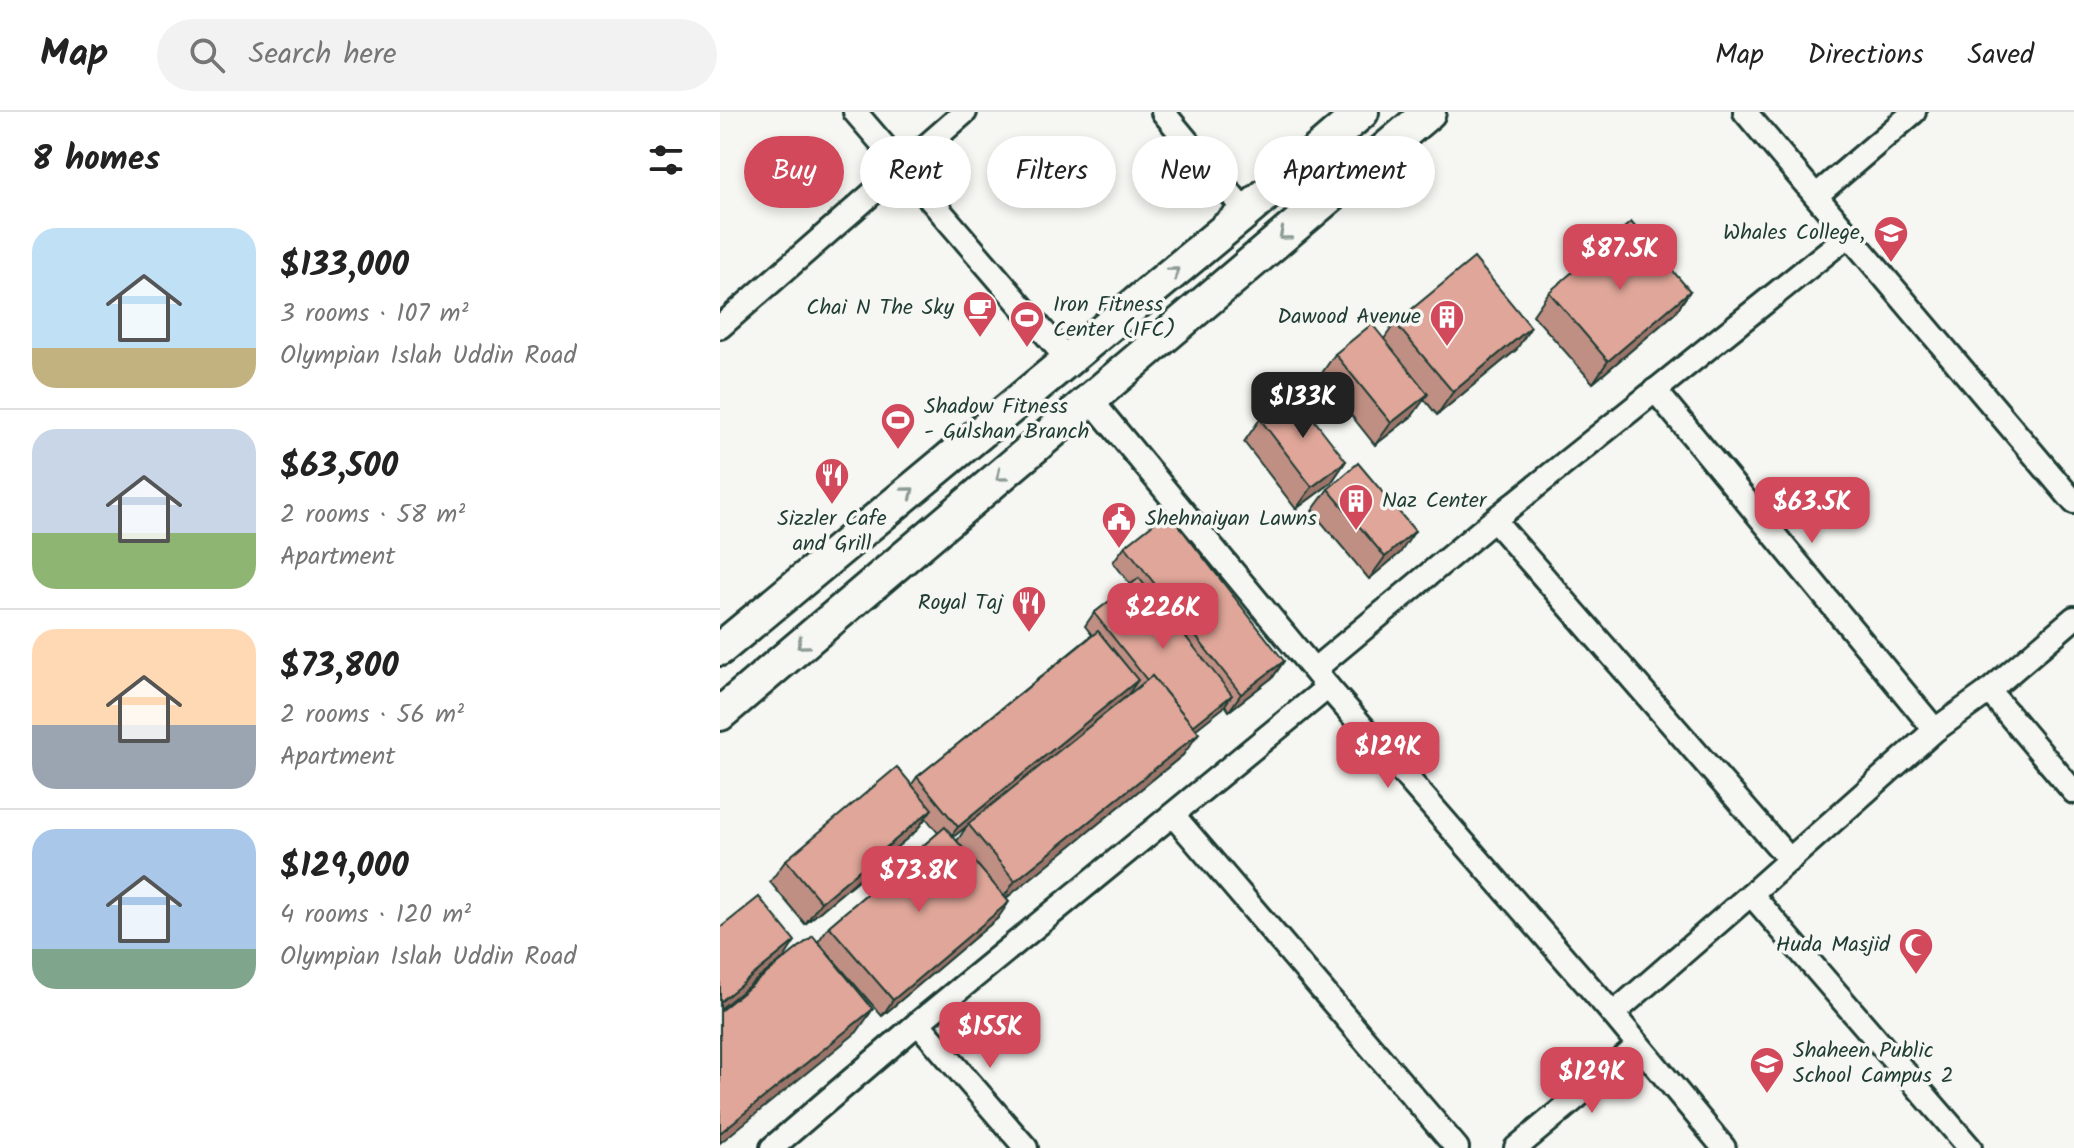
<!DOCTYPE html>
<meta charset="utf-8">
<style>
body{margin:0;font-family:Kalam,sans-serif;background:#f2f2f2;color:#222;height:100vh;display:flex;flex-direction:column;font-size:30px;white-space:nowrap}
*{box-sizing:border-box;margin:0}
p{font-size:26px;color:#767676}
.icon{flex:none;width:44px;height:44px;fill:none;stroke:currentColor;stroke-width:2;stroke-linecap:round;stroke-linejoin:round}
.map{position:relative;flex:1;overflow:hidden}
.details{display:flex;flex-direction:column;background:#fff;width:720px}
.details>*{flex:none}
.banner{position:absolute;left:24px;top:24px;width:760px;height:72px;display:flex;gap:16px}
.price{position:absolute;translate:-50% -68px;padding:0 18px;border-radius:16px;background:#d1495b;color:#fff;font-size:26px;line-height:52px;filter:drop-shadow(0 2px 4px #0008)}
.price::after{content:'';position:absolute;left:50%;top:48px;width:24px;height:18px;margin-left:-12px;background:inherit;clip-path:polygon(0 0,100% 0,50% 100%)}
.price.selected{background:#222;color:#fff}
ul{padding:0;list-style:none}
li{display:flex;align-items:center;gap:24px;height:200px;padding:0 32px}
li+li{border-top:2px solid #e0e0e0}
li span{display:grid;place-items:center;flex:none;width:224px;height:160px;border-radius:24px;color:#555}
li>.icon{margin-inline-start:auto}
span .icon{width:96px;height:96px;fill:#fffc;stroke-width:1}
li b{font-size:34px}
h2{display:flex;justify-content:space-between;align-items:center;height:96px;padding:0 32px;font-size:34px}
.tag{padding:0 28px;border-radius:36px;background:#fff;box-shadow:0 4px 12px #0003;font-size:28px;line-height:72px}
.tag.selected{background:#d1495b;color:#fff}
header{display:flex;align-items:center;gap:48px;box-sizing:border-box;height:112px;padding:0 40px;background:#fff;border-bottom:2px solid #e0e0e0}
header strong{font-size:38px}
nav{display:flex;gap:44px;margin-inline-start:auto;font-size:28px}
.search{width:560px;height:72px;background:#f2f2f2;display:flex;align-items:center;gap:20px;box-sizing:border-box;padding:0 28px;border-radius:44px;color:#767676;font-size:30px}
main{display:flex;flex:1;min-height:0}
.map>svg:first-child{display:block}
</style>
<header>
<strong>Map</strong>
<div class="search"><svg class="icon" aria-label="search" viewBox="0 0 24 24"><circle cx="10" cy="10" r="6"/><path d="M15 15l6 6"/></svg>Search here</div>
<nav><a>Map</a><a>Directions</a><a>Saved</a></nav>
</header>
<main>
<section class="details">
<h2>8 homes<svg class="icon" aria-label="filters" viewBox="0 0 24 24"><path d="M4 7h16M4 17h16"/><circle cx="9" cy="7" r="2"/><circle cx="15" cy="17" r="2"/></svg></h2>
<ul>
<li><span style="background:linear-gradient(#bfe0f5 75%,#c2b280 0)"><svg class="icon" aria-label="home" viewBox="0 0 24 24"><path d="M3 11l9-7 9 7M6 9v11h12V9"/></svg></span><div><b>$133,000</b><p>3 rooms · 107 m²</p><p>Olympian Islah Uddin Road</p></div></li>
<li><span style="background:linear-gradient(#c9d6e8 65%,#8fb573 0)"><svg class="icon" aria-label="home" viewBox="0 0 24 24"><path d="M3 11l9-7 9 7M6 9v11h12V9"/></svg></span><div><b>$63,500</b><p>2 rooms · 58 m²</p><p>Apartment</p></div></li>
<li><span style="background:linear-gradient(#ffd9b3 60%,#9aa5b1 0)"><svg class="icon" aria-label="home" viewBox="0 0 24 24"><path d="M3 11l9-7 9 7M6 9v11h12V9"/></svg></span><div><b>$73,800</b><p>2 rooms · 56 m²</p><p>Apartment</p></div></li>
<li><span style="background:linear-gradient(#a9c7e8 75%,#7fa58c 0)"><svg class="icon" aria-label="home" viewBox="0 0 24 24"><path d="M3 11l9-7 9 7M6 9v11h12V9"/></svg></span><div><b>$129,000</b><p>4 rooms · 120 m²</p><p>Olympian Islah Uddin Road</p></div></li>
</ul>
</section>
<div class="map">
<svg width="1354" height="1036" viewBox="0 0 1354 1036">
<rect width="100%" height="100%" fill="#f6f6f2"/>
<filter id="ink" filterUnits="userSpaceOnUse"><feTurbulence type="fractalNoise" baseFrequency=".0125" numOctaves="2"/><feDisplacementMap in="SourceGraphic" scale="16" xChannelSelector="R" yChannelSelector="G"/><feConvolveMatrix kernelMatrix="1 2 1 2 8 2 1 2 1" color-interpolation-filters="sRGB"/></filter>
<g filter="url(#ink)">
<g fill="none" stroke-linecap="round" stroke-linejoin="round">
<!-- street casing -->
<g stroke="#1f3d34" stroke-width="28">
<g id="street">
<polyline points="135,0 348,248"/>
<polyline points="443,0 526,100"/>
<polyline points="1025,0 1354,390"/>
<polyline points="1097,83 1194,0"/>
<polyline points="0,215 245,0"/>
<polyline points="935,278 1215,618"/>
<polyline points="371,288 608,575 893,902 1004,1036"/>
<polyline points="774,408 1070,748"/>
<polyline points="595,557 774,408 1130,122"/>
<polyline points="1269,579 1354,680"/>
<polyline points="453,703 737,1036"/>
<polyline points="1031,782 1250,1036"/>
<polyline points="893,902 1031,782 1215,618 1269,579 1354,506"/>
<polyline points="198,911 306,1036"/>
<polyline points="52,1036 198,911 608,575"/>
<polyline points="796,1036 918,934"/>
</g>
</g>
<!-- secondary casing -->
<g stroke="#1f3d34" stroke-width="38">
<g id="secondary">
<polyline points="0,537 526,100 642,0"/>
<polyline points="0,602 709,0"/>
</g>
</g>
<!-- street -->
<use href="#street" stroke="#f6f6f2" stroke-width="22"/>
<!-- secondary -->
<use href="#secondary" stroke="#f6f6f2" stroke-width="32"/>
</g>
<!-- wall -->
<g fill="#c08f84" stroke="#1f3d34" stroke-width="2" fill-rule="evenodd">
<polygon points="970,179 955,201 873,271 813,203 829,180"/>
<polygon points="675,211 796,238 717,303 704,287 692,304 655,333 600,264 615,242 664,227"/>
<polygon points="540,307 626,349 611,371 576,397 524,330"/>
<polygon points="608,377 680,441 649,467 592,399"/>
<path d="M405,434L564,549L553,565L509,599L505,593L476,617L463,643L286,786L278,806L162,904L98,830L109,814L218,721L206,706L196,719L85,812L50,770L66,748L192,672L197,665L372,523L365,514L374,501L411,473L393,450ZM247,714L237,729L233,725Z"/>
</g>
<!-- shaded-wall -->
<g fill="#9c746b" stroke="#1f3d34" stroke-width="2">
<polygon points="970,179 955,201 873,271 888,249"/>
<polygon points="811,215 796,238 717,303 733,280"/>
<polygon points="708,282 692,304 655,333 671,311"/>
<polygon points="626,349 611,371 576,397 592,375"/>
<polygon points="695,419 680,441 649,467 665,445"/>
<polygon points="564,549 553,565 509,599 521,582"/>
<polygon points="418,568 407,584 226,731 238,715"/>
<polygon points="512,583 503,596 458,631 467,618"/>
<polygon points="479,621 463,643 279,792 295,769"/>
<polygon points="212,697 196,719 85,812 101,790"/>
<polygon points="289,790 278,806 162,904 173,888"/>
<polygon points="75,829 64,846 0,897 0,890"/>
<polygon points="153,897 137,920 0,1031 0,1021"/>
</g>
<!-- building -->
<g fill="#dfa699" stroke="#1f3d34" stroke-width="2">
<polygon points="911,110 970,179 888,249 829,180"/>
<polygon points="754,146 811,215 733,280 675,211"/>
<polygon points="652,212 708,282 671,311 615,242"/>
<polygon points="574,282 626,349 592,375 540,307"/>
<polygon points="638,351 695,419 665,445 608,377"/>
<polygon points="448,400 564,549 521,582 405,434"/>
<polygon points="419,466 512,583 473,614 432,564 427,568 374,501"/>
<polygon points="378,519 418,568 238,715 197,665"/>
<polygon points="432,564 479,621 295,769 248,712"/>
<polygon points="177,655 212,697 101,790 66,748"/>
<polygon points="225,715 289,790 173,888 109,814"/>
<polygon points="39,785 75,829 0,890 0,816"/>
<polygon points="93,824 153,897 0,1021 0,899"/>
</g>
<!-- one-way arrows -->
<defs><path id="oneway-chevron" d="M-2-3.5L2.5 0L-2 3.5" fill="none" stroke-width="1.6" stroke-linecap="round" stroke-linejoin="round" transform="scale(2)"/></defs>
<g stroke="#8a9a93">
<use href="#oneway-chevron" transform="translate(564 123) rotate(140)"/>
<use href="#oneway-chevron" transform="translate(454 160) rotate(-40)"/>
<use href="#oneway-chevron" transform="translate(281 364) rotate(140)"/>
<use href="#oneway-chevron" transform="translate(189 380) rotate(-40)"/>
<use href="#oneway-chevron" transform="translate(82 532) rotate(140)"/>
</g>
</g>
<!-- icons -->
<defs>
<g id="university-pin" transform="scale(1.8)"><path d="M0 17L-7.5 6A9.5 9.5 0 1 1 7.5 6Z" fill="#d1495b" stroke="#f6f6f2"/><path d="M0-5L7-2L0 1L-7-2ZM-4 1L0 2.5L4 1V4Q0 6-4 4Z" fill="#fff"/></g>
<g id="cafe-pin" transform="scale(1.8)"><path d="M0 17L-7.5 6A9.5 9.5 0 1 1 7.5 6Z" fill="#d1495b" stroke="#f6f6f2"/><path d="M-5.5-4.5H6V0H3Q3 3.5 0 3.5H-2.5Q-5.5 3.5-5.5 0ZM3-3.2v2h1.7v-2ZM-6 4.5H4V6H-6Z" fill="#fff"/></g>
<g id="building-pin" transform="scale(1.8)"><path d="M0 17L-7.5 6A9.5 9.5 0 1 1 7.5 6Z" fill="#d1495b" stroke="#f6f6f2"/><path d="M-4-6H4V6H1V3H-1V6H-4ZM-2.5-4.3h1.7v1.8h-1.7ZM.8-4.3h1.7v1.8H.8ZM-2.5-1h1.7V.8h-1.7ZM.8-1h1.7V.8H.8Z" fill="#fff"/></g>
<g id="stadium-pin" transform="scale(1.8)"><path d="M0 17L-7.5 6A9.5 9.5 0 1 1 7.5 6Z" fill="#d1495b" stroke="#f6f6f2"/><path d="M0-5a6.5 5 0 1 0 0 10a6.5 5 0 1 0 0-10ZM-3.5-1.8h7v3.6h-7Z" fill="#fff"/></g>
<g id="restaurant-pin" transform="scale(1.8)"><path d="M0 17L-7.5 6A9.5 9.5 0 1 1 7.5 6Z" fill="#d1495b" stroke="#f6f6f2"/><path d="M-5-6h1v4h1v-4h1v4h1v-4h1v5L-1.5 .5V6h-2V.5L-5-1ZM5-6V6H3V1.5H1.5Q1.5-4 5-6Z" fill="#fff"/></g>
<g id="civic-pin" transform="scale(1.8)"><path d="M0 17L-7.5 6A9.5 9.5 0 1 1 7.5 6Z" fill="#d1495b" stroke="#f6f6f2"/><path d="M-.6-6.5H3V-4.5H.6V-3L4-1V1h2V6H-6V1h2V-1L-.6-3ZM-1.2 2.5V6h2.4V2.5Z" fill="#fff"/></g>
<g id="mosque-pin" transform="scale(1.8)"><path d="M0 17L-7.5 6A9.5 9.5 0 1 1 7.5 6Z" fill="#d1495b" stroke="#f6f6f2"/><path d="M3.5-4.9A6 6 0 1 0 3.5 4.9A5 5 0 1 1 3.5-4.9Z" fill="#fff"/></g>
<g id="school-pin" transform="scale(1.8)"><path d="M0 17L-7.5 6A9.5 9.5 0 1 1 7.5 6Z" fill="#d1495b" stroke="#f6f6f2"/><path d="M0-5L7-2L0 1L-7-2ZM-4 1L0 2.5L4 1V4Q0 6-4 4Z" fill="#fff"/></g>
</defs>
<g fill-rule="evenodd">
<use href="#university-pin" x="1171" y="121"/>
<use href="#cafe-pin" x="260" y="196"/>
<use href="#building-pin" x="727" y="205"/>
<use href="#stadium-pin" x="307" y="206"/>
<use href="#stadium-pin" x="178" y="308"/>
<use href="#restaurant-pin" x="112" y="363"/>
<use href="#building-pin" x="636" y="389"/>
<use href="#civic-pin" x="399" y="407"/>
<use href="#restaurant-pin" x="309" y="491"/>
<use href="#mosque-pin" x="1196" y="833"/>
<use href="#school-pin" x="1047" y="952"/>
</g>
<g text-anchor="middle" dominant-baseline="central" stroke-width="7" stroke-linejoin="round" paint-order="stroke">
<!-- poi labels -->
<g font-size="22" fill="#1f3d34" stroke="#f6f6f2" text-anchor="end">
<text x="1145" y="121">Whales College,</text>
<text x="333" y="193" text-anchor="start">Iron Fitness<tspan x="333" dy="25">Center (IFC)</tspan></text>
<text x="234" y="196">Chai N The Sky</text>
<text x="701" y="205">Dawood Avenue</text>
<text x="204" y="295" text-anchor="start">Shadow Fitness<tspan x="204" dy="25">- Gulshan Branch</tspan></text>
<text x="662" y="389" text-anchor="start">Naz Center</text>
<text x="112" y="407" text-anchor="middle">Sizzler Cafe<tspan x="112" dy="25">and Grill</tspan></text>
<text x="425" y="407" text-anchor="start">Shehnaiyan Lawns</text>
<text x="283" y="491">Royal Taj</text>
<text x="1170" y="833">Huda Masjid</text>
<text x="1073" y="939" text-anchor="start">Shaheen Public<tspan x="1073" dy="25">School Campus 2</tspan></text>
</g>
</g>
</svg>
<b class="price" style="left:900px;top:180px">$87.5K</b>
<b class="price selected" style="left:583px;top:328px">$133K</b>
<b class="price" style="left:1092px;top:433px">$63.5K</b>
<b class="price" style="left:443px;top:539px">$226K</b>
<b class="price" style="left:668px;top:678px">$129K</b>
<b class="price" style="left:199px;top:802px">$73.8K</b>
<b class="price" style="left:270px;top:958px">$155K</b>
<b class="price" style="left:872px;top:1003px">$129K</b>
<div class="banner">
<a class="tag selected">Buy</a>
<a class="tag">Rent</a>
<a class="tag">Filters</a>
<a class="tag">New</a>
<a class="tag">Apartment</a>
</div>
</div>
</main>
